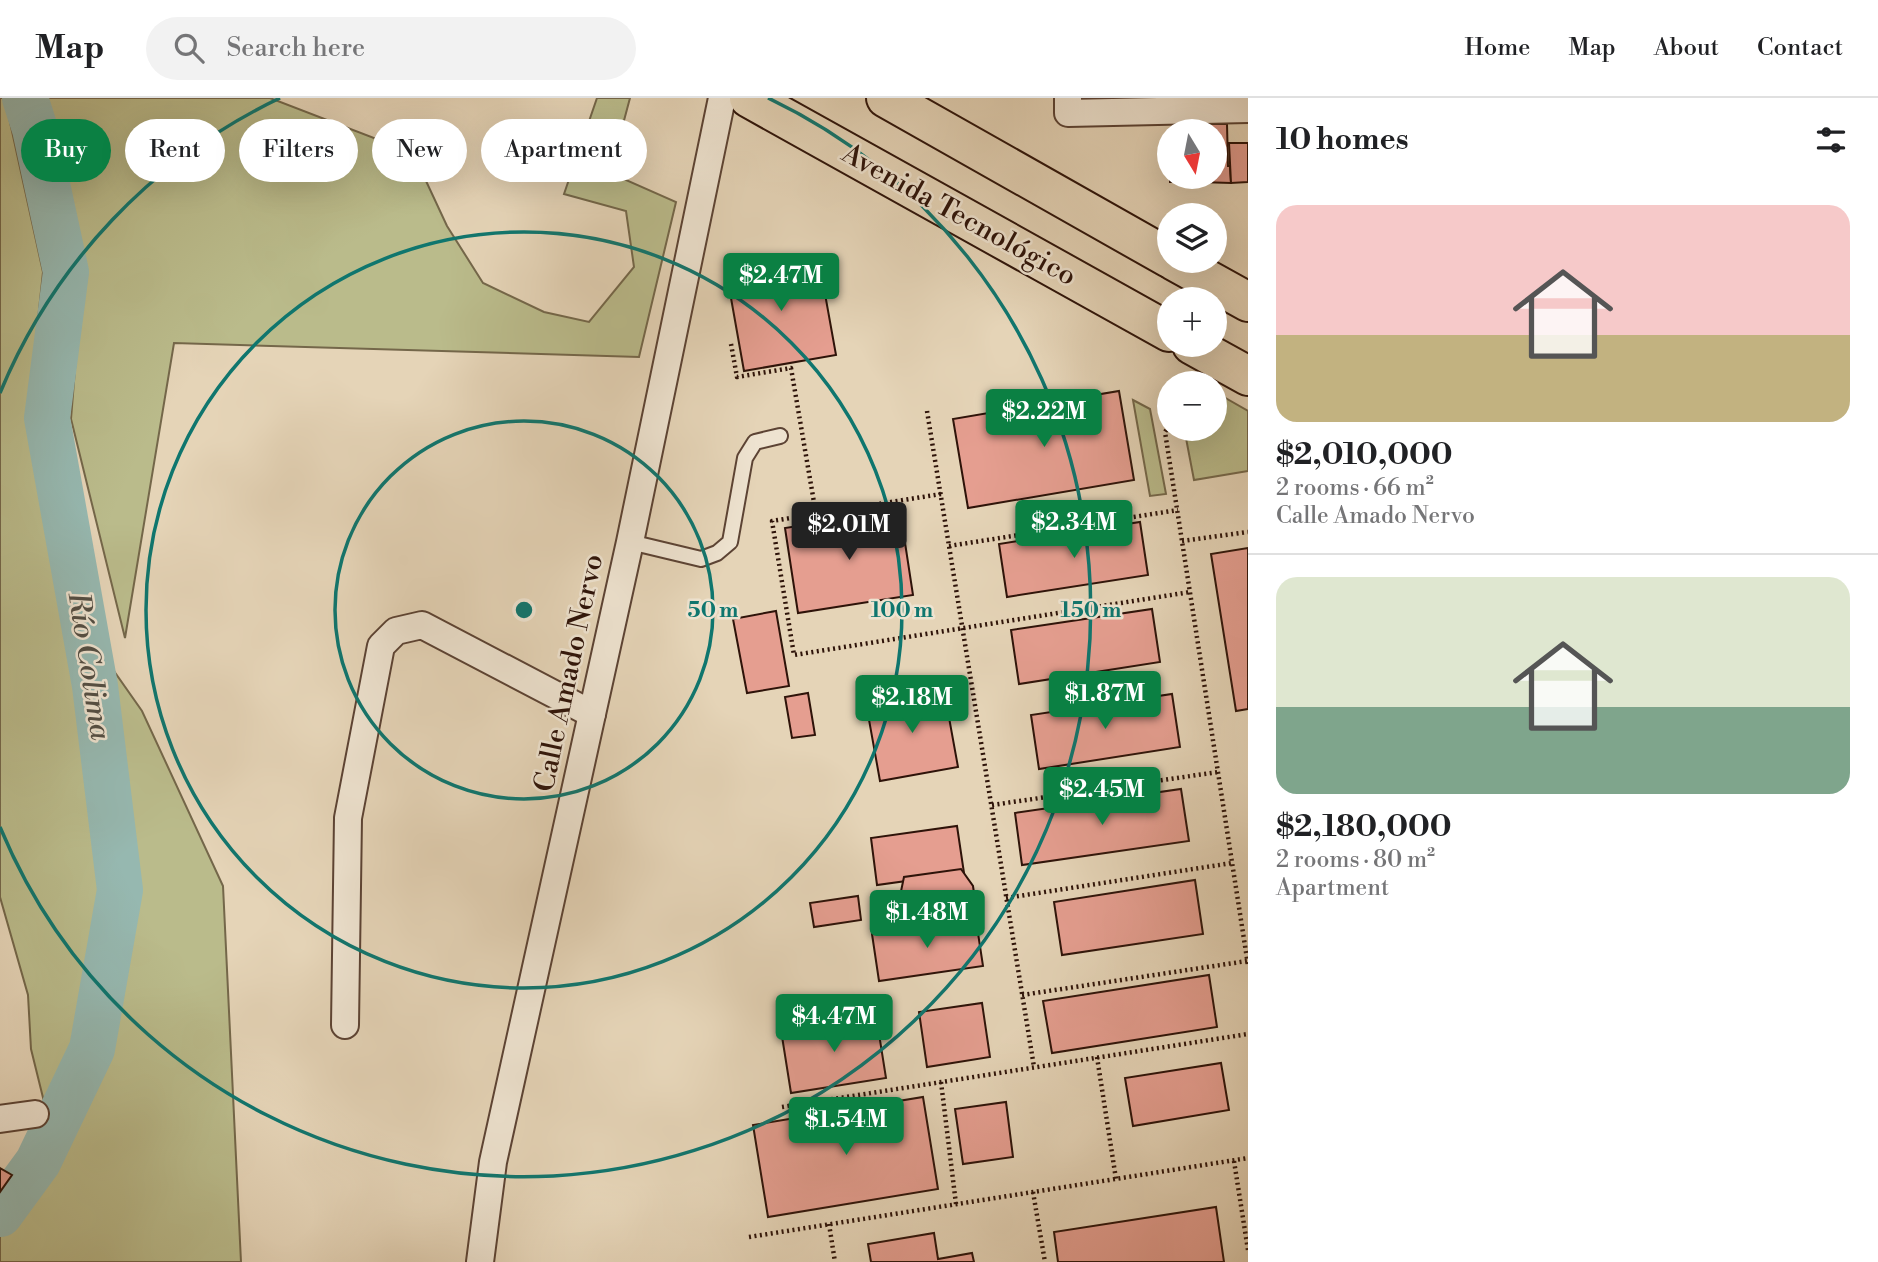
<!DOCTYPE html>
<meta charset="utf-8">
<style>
body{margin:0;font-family:"Libre Bodoni",serif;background:#f2f2f2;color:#202124;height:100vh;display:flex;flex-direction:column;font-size:26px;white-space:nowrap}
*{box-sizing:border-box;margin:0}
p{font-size:23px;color:#757577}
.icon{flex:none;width:38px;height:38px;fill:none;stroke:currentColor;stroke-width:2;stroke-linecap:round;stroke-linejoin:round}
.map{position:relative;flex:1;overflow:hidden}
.side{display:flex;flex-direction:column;background:#fff;width:630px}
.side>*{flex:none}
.banner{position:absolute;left:21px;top:21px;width:665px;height:63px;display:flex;gap:14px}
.needle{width:46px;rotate:170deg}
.tools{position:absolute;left:1157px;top:21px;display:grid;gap:14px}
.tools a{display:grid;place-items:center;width:70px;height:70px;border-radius:50%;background:#fff;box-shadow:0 7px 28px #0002;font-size:35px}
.price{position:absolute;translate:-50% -60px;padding:0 16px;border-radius:7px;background:#0b8043;color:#fff;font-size:23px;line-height:46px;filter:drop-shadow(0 2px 4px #0008)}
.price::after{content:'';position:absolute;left:50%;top:42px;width:21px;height:16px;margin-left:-10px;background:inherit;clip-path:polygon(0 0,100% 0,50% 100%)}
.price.current{background:#222;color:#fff}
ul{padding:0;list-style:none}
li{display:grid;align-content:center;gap:14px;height:371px;padding:0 28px}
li+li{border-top:2px solid #e0e0e0}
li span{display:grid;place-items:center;height:217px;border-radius:21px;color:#555}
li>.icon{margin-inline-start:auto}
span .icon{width:126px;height:126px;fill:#fffc;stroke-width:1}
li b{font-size:30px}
h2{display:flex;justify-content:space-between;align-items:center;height:84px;padding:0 28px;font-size:30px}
.chip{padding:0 24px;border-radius:32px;background:#fff;box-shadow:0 7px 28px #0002;font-size:24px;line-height:63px}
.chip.current{background:#0b8043;color:#fff}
header{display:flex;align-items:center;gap:42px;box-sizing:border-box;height:98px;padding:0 35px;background:#fff;border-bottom:2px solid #e0e0e0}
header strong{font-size:33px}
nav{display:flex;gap:38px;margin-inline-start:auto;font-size:24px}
.search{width:490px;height:63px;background:#f2f2f2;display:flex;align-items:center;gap:18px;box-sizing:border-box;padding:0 24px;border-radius:38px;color:#757577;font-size:26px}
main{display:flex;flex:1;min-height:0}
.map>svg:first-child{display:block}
</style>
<header>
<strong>Map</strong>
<div class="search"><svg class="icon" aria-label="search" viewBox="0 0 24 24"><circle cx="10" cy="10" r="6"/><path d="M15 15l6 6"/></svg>Search here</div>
<nav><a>Home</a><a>Map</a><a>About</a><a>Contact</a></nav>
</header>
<main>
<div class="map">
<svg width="1248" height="1164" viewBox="0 0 1248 1164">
<rect width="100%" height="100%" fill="#e5d4b7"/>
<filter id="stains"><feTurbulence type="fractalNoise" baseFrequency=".00286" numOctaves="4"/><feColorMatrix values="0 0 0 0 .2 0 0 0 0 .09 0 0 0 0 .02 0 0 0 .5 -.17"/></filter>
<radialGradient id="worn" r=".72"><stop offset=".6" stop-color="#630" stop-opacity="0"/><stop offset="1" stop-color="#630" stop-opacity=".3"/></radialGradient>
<!-- green -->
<g fill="#babb8b" stroke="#74674a" stroke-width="2">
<polygon points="0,0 3,0 8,15 43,174 27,326 67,506 142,613 223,788 241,1164 0,1164 0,1094 50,1028 31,951 28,897 0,799"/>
<polygon points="45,0 270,0 413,55 447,128 483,185 544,214 589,224 634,169 626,113 564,96 597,0 630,0 610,75 676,104 639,259 174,245 125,540 71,321 83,171"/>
<polygon points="1215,294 1248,313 1248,373 1194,382 1185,335 1188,331 1214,331"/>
<polygon points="1133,302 1150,311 1166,396 1150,398"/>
</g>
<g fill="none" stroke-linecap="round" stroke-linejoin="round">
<!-- river -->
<polyline stroke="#96b8b0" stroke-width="46" points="0,1116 38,1064 92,951 120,792 95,588 47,320 66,174 35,31 25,0"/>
</g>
<!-- building -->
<g fill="#e59e90" stroke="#2e1309" stroke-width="2">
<polygon points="1199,26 1227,26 1228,68 1230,68 1231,85 1199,84 1199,79 1214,79 1214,33 1199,33"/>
<polygon points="1229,45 1248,45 1248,84 1231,85"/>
<rect x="1170" y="79" width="29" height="5"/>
<polygon points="818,157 836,257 744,273 726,172"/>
<polygon points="1119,293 1134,382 968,410 953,321"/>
<polygon points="900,412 913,497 798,515 785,430"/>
<polygon points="1140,424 1148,477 1007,499 999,446"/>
<polygon points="1248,450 1248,611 1236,613 1211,456"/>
<polygon points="1152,511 1160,564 1019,586 1011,532"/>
<polygon points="776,513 789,588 747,595 733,521"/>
<polygon points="944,592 958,669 880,683 866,605"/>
<polygon points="808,595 815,637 792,640 785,599"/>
<polygon points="1172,596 1180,649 1039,671 1031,617"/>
<polygon points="1181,691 1189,743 1022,767 1015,715"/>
<polygon points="957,728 964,775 877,787 871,740"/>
<polygon points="961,771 973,788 976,809 972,826 912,834 903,820 900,798 904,779"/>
<polygon points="1195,782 1203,836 1062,857 1054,804"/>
<polygon points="858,798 861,822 814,829 810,805"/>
<polygon points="976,822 983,868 879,883 872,836"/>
<polygon points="1209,877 1217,929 1052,955 1043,903"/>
<polygon points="982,905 990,959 927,969 919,914"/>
<polygon points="876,917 886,980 791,995 781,932"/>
<polygon points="1221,965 1229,1012 1133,1028 1125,980"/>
<polygon points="923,999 938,1091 768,1119 753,1027"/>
<polygon points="1006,1004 1013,1059 963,1066 955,1011"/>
<polygon points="0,1070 12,1077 0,1094"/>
<polygon points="1216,1109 1224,1164 1058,1164 1054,1134"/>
<polygon points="934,1135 938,1161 972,1155 974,1164 871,1164 868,1146"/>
</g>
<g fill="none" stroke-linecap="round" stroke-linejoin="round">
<!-- service casing -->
<g stroke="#5c4334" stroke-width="18">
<polyline id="service" points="630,444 701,461 717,455 730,444 745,360 755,344 780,338"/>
</g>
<!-- minor casing -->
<g stroke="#5c4334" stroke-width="30">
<g id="minor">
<polyline points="1068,0 1068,15 1248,11"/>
<polyline points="345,927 348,720 381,548 396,533 422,527 592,616"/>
<polyline points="0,1021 35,1016"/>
<polyline points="480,1164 493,1064 630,444 722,0"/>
</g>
</g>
<!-- primary casing -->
<g stroke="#2e1309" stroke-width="42">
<g id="primary">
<polyline points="749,0 1169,234"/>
<polyline points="886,0 1169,160"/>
<polyline points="1174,163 1248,204"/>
<polyline points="1192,247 1248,278"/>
</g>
</g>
<!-- path -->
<g stroke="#2e1309" stroke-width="4.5" stroke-dasharray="2 3.5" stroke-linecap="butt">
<polyline points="731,246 737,279 791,270 816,416"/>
<polyline points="927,313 1034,969"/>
<polyline points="1169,327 1165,334 1248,867"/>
<polyline points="941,396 772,423 794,557 1190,494"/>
<polyline points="1182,443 1248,434"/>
<polyline points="949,448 1178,412"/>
<polyline points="992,707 1218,674"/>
<polyline points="1006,800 1232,765"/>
<polyline points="1022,897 1247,863"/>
<polyline points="1097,959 1116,1081"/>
<polyline points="941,984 956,1106"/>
<polyline points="782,1009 1248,936"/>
<polyline points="1234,1063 1248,1152"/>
<polyline points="1033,1094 1045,1164"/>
<polyline points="829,1126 835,1164"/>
<polyline points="749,1139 1248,1060"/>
</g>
<!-- service -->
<use href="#service" stroke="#eee3d0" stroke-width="14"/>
<!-- minor -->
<use href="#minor" stroke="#eee3d0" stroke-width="26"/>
<!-- primary -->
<use href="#primary" stroke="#e5d4b7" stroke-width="38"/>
</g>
<!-- distance rings -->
<g fill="none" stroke="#0f766e" stroke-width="3.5">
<circle cx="524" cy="512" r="189"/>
<circle cx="524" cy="512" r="378"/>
<path d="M0 295A567 567 0 0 1 280 0M768 0A567 567 0 1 1 0 729"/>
</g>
<g text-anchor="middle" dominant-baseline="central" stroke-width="5" stroke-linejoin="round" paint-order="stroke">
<!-- street labels -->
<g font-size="28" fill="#2e1309" stroke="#eee3d0">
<text transform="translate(959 117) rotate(29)">Avenida Tecnológico</text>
<text transform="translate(569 575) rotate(-78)">Calle Amado Nervo</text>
</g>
<!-- water labels -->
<g font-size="30" font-style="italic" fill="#524d43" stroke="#eee3d0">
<text transform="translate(89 568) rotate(81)">Río Colima</text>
</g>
</g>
<circle cx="524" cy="512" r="10" fill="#0f766e" stroke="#eee3d0" stroke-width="3.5"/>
<g font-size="21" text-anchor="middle" font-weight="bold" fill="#0f766e" stroke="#eee3d0" stroke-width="5" stroke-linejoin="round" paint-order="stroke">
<text x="713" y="519">50 m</text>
<text x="902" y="519">100 m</text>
<text x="1091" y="519">150 m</text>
</g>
<rect width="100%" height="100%" filter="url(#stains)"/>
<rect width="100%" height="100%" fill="url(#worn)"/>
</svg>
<div class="tools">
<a><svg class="needle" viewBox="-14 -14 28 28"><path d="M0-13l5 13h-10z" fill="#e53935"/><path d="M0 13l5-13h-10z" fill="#757577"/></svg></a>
<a><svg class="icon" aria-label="layers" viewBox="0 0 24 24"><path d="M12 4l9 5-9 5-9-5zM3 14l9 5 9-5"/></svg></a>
<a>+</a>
<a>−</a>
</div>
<b class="price" style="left:781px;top:215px">$2.47M</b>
<b class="price" style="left:1044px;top:351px">$2.22M</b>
<b class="price" style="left:1074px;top:462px">$2.34M</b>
<b class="price current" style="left:849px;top:464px">$2.01M</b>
<b class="price" style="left:1105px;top:633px">$1.87M</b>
<b class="price" style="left:912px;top:637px">$2.18M</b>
<b class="price" style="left:1102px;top:729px">$2.45M</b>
<b class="price" style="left:927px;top:852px">$1.48M</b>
<b class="price" style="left:834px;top:956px">$4.47M</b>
<b class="price" style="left:846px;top:1059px">$1.54M</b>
<div class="banner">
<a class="chip current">Buy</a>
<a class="chip">Rent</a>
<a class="chip">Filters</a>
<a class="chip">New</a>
<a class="chip">Apartment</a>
</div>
</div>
<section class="side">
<h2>10 homes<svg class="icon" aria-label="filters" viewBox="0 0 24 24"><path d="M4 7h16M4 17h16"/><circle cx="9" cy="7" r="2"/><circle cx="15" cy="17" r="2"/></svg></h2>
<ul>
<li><span style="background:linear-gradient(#f6c9c9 60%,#c2b280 0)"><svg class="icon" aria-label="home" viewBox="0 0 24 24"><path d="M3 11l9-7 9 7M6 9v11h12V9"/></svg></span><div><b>$2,010,000</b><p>2 rooms · 66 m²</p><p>Calle Amado Nervo</p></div></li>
<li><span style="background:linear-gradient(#dfe7d0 60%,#7fa58c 0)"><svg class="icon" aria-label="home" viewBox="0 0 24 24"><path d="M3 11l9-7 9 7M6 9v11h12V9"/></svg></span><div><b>$2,180,000</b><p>2 rooms · 80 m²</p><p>Apartment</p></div></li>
</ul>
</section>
</main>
